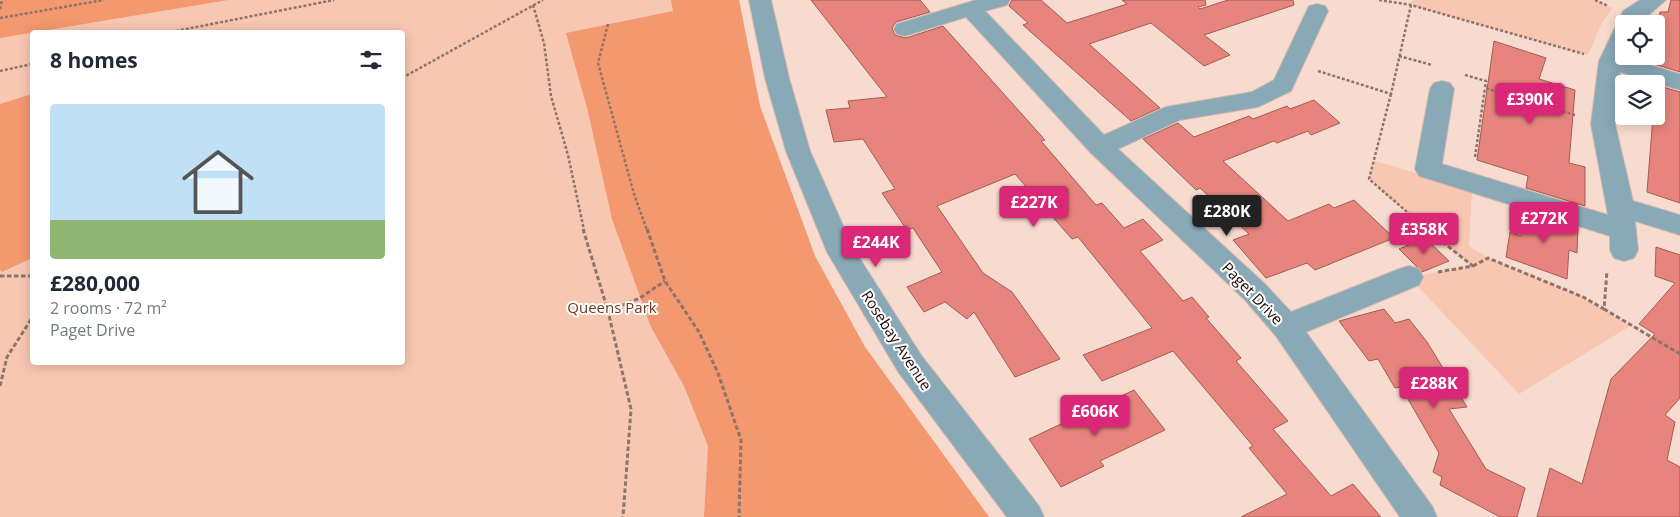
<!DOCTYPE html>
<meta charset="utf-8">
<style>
body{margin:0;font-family:"Open Sans",sans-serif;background:#f6f6f7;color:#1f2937;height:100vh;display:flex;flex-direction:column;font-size:19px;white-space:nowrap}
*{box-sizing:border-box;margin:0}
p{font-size:16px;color:#747a83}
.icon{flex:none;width:28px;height:28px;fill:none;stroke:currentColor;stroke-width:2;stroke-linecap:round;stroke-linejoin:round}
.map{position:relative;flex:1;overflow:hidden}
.side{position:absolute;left:30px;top:30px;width:375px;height:335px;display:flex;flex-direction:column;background:#fff;border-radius:5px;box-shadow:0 2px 12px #0003}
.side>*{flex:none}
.controls{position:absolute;left:1615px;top:15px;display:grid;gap:10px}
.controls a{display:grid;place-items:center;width:50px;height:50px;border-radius:5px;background:#fff;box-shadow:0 2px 12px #0003;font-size:25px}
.price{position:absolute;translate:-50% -42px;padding:0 11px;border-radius:5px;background:#db2777;color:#fff;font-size:16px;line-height:32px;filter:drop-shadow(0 1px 2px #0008)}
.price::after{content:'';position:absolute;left:50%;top:30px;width:15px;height:11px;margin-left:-8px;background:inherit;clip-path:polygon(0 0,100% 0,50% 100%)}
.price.current{background:#222;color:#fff}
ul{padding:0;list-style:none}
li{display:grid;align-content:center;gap:10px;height:265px;padding:0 20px}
li span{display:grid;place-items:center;height:155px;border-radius:5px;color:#555}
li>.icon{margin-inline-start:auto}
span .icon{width:90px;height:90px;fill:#fffc;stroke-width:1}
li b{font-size:21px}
h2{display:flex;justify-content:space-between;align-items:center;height:60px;padding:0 20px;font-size:21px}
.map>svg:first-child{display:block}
</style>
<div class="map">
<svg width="1680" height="517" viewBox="0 0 1680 517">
<rect width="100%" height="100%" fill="#f8dbcf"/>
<!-- green -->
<g fill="#f8c7b1" fill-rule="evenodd">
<path d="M0,0H739L760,106L815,256L865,347L989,517H0ZM32,32H402V362H32Z"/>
<polygon points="1412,0 1594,0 1612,8 1601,25 1588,55 1411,5"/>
<polygon points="1375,161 1472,189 1469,246 1488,258 1583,297 1630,326 1519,394 1409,277 1472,266 1412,218 1369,179"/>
</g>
<!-- forest -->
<g fill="#f3986f">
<polygon points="0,0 228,0 0,38"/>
<polygon points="671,0 739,0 760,106 815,256 865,347 989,517 704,517 708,446 684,386 651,327 612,219 588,112 566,33 673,11"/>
<polygon points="32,94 32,258 2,272 0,270 0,104"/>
</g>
<!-- building -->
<g fill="#e7847d" stroke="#a05c56">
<polygon points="811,0 920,0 930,12 896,22 892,28 895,35 906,38 943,26 1045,140 1041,141 1096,205 1102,203 1124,228 1143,219 1163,240 1140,251 1183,301 1192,297 1209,317 1206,318 1241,358 1236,361 1288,421 1273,429 1331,496 1353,484 1381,517 1241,517 1287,494 1249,448 1253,446 1173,351 1102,381 1083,355 1152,328 1078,237 1072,239 1015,174 937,206 983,273 1012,292 1060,359 1015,377 974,312 967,319 945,302 924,312 907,287 942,272 913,228 907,230 882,193 895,189 863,139 834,142 826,110 850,108 848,101 887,97"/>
<polygon points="1012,0 1041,0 1067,23 1127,4 1122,0 1205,0 1206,5 1198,7 1200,9 1228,0 1293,0 1294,5 1204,35 1230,55 1204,66 1151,23 1089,44 1160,108 1131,121 1023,25 1028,23 1009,6"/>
<polygon points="1671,0 1680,0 1680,72 1654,64 1660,12 1668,12"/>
<polygon points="1494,41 1546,58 1539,79 1575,90 1569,163 1585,167 1585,206 1526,188 1528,176 1477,160"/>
<polygon points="1656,85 1680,92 1680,203 1647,192 1653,116 1656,116"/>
<polygon points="1314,100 1340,123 1311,135 1308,131 1277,143 1274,141 1223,161 1288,221 1329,204 1334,208 1354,200 1394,238 1315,270 1307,263 1266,278 1233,240 1249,234 1200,188 1196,190 1143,139 1178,123 1194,137 1249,116 1253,119 1287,106 1290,109"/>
<polygon points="1524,211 1578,228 1577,253 1569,250 1567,279 1506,257 1510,232 1521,236"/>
<polygon points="1425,238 1449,261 1422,272 1399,249"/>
<polygon points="1656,247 1680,255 1680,398 1665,415 1675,422 1667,460 1680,467 1680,517 1537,517 1550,468 1582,484 1611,379 1655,334 1639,324 1675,283 1655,276"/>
<polygon points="1384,309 1395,323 1409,319 1427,342 1467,407 1449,409 1486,469 1525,488 1517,517 1500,517 1440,485 1442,477 1433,472 1439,453 1401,387 1395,388 1378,359 1369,361 1339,321"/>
<polygon points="1134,390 1165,430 1100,461 1104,466 1061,487 1029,439"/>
</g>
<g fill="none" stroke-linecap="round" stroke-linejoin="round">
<!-- minor casing -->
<g stroke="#d5b9ae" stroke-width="2">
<g id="minor">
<polygon points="749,0 771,0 789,78 810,151 853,248 921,355 1039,506 1044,517 1007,517 899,373 827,252 786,151 765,78"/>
<polygon points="976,0 1010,0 1007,5 985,11 1104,135 1166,107 1252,92 1274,80 1309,6 1317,4 1325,6 1328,11 1291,91 1258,107 1180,120 1118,149 1265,284 1291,312 1399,269 1409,266 1419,269 1423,277 1419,285 1306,332 1432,506 1437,517 1400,517 1276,336 1245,300 1091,153 966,17 905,36 897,34 894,29 897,24"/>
<polygon points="1640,0 1666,0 1638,24 1624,24 1623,57 1680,74 1680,90 1620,72 1615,124 1633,201 1680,215 1680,235 1635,221 1638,250 1634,258 1624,261 1614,258 1610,250 1610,236 1419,176 1415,169 1430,89 1434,83 1442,81 1450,83 1454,89 1442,164 1608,215 1591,124 1599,61 1623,11"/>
</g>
</g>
<!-- path-far1 -->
<g stroke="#8e746b" stroke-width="2.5" stroke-dasharray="3 2" stroke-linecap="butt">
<polyline points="1379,0 1411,5 1584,54"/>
<polyline points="1595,0 1608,6"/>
<polyline points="533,5 544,43 551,96 568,155 584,230"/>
<polyline points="0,9 2,0"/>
<polyline points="0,18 104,0"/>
<polyline points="608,24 598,63 634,194 647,230"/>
<polyline points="171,32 334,0"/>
<polyline points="1399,56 1432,65"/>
<polyline points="0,71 32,64"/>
<polyline points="1318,71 1391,94 1411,5"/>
<polyline points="1465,75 1486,81 1485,88 1575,115"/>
<polyline points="402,78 543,0"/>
<polyline points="1391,94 1369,179 1428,230"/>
<polyline points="1475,157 1485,88"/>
</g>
<!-- path -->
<g stroke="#8e746b" stroke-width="3" stroke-dasharray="4.5 2.5" stroke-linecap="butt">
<polyline points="583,229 608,311 631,409 623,517"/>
<polyline points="647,229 665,281 699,332 718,373 741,440 739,517"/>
<polyline points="1426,229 1473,266 1438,272"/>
<polyline points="1473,266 1488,258 1583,297 1604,309 1607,271"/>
<polyline points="0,276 32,276"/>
<polyline points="1604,309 1680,354"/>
<polyline points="608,311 640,298 665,281"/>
<polyline points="0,386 7,357 32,318"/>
</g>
<!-- minor -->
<use href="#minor" fill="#89a9b7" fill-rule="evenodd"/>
</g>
<g text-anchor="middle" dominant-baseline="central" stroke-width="4" stroke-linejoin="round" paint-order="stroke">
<!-- street labels -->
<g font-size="15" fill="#1d0700" stroke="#fff">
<text transform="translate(1253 293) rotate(46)">Paget Drive</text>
<text transform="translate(897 340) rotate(57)">Rosebay Avenue</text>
</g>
<!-- park labels -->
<g font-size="15" fill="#73391c" stroke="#fff">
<text x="612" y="307">Queens Park</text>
</g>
</g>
</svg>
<div class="controls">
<a><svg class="icon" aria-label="locate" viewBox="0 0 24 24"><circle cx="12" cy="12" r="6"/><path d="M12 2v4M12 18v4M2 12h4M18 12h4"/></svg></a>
<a><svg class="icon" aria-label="layers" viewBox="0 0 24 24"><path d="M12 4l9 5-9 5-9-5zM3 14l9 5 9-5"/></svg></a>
</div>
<b class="price" style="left:1530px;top:125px">£390K</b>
<b class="price" style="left:1034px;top:228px">£227K</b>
<b class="price current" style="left:1227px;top:237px">£280K</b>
<b class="price" style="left:1544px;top:244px">£272K</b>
<b class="price" style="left:1424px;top:255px">£358K</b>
<b class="price" style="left:876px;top:268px">£244K</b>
<b class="price" style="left:1434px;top:409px">£288K</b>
<b class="price" style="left:1095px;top:437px">£606K</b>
<section class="side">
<h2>8 homes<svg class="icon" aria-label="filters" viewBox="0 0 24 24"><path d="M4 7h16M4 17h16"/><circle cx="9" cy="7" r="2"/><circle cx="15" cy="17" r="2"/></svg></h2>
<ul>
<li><span style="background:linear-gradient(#bfe0f5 75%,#8fb573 0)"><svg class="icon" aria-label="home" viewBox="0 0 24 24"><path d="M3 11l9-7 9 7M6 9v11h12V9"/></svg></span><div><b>£280,000</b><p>2 rooms · 72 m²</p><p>Paget Drive</p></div></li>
</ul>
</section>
</div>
